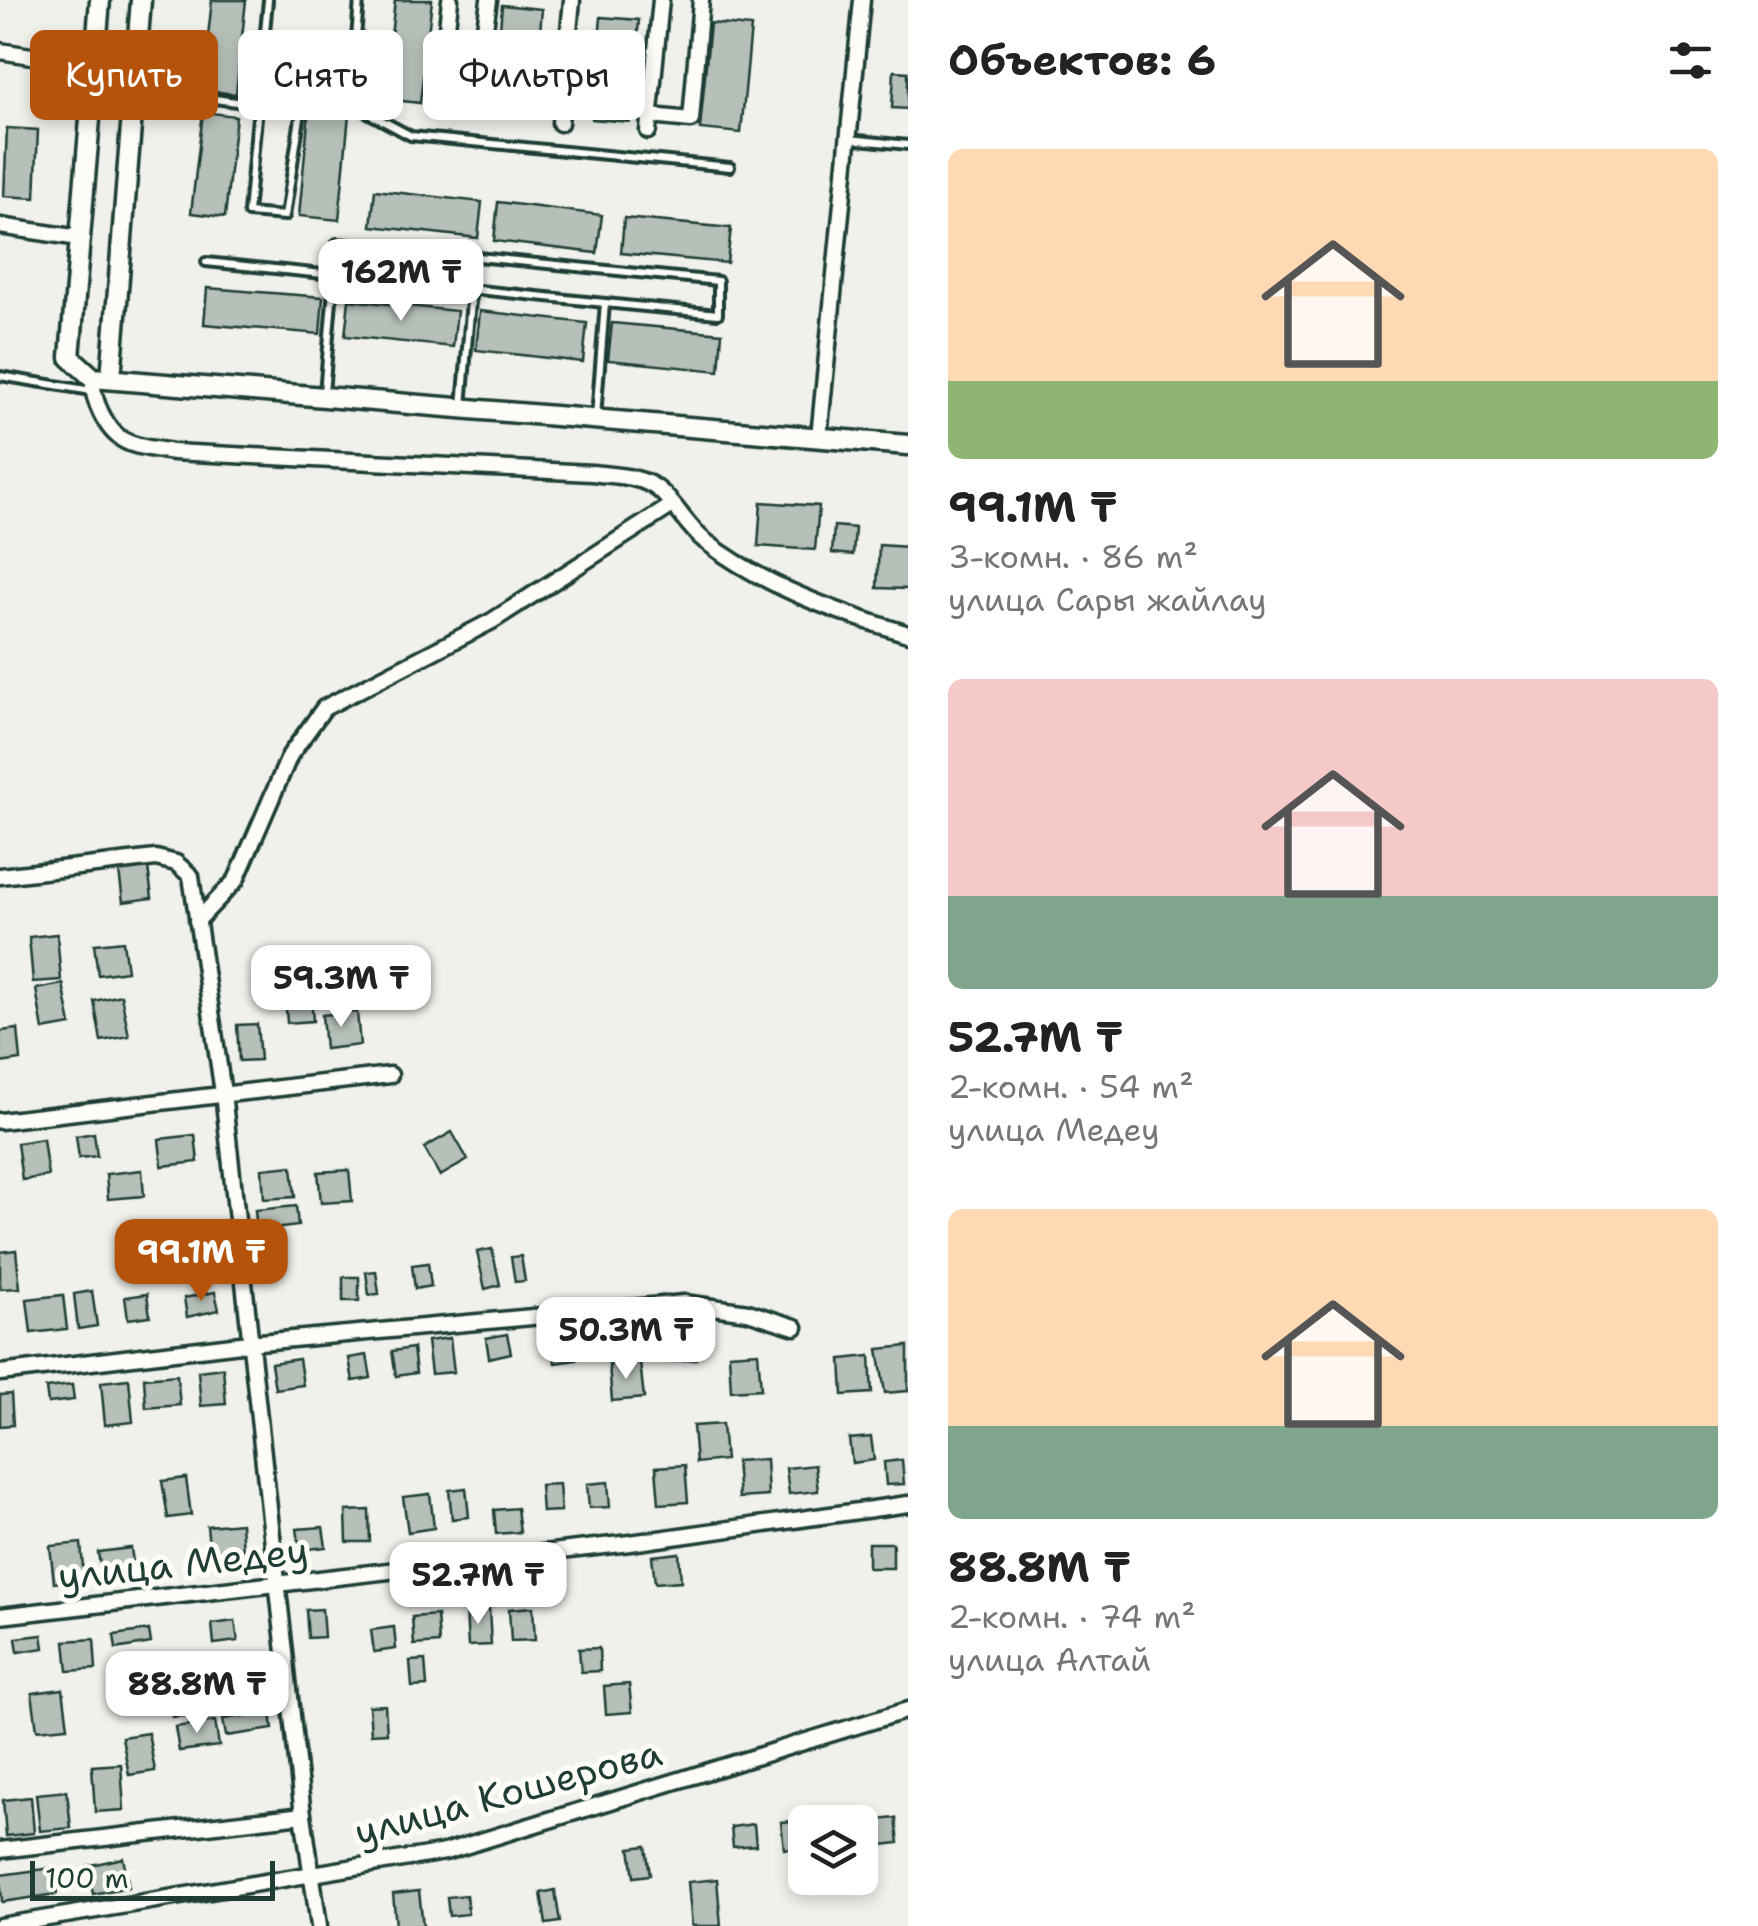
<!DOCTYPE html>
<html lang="ru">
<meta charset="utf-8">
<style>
body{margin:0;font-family:"Shantell Sans",sans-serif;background:#f6f6f6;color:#222;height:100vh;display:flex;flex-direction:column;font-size:38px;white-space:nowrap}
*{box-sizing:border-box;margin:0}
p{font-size:32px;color:#767676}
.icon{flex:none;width:55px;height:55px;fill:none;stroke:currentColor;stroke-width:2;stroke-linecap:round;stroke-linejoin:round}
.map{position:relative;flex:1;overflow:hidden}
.drawer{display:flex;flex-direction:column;background:#fff;width:850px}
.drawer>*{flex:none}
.banner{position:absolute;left:30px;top:30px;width:728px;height:90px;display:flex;gap:20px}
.buttons{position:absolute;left:788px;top:1805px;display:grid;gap:20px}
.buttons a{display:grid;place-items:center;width:90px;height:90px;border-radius:15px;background:#fff;box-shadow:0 5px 15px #0003;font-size:50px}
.scale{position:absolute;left:30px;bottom:25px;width:245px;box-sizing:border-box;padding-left:10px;border:5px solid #1f3d34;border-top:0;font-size:28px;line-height:35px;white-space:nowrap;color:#1f3d34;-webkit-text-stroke:8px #fdfcf7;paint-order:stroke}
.price{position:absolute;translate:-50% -85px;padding:0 22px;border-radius:20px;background:#fff;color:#222;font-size:32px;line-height:65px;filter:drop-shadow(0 2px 5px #0008)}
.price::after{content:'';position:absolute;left:50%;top:60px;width:30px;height:22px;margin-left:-15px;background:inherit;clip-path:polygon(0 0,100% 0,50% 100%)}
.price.current{background:#b45309;color:#fff}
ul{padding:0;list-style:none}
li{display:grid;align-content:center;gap:20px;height:530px;padding:0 40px}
li span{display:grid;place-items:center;height:310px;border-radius:15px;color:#555}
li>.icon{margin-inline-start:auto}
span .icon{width:180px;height:180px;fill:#fffc;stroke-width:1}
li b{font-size:42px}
h2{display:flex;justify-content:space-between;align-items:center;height:120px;padding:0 40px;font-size:42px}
.pill{padding:0 35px;border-radius:15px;background:#fff;box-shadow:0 5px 15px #0003;font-size:35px;line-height:90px}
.pill.current{background:#b45309;color:#fff}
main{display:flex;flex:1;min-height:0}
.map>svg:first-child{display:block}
</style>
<main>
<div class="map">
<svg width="908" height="1926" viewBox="0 0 908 1926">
<rect width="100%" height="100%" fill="#f0f1eb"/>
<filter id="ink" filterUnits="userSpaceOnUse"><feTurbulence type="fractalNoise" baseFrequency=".01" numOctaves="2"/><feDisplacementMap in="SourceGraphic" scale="20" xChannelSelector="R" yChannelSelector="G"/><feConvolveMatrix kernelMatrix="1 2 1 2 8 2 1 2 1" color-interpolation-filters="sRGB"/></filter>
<g filter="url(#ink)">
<!-- building -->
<g fill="#b6bfb8" stroke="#1f3d34" stroke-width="2.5">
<polygon points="212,0 246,0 236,94 202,90"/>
<polygon points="395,0 432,0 420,103 384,99"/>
<polygon points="502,5 542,9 533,114 493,110"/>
<polygon points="601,17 639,20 630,122 592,119"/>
<polygon points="710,23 751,27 741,133 700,129"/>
<polygon points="894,71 908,72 908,109 892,108"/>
<polygon points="309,110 349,114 339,220 299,216"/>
<polygon points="203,112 236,116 225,217 191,213"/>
<polygon points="7,128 38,130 35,198 4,196"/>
<polygon points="375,190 482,202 478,238 371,226"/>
<polygon points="498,202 602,215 597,253 494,241"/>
<polygon points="624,218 731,228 727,263 621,253"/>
<polygon points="207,288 323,297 320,334 204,324"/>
<polygon points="349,300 457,311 453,347 345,336"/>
<polygon points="480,311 587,323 583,362 476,350"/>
<polygon points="612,323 722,333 719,371 608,360"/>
<polygon points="761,502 819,506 815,550 758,546"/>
<polygon points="834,526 855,528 853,555 832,553"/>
<polygon points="879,545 908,547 908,589 877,588"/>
<polygon points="148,867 152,898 123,902 119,871"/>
<polygon points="57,934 61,980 33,982 29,937"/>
<polygon points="123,941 127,971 98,975 94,944"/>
<polygon points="63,984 71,1025 43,1030 36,989"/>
<polygon points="311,993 313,1021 287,1023 285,995"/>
<polygon points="121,995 129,1036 101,1041 94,1001"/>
<polygon points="357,1012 360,1045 325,1049 322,1015"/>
<polygon points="257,1024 260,1060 239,1061 237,1025"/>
<polygon points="18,1029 21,1060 0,1063 0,1031"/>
<polygon points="452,1132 468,1160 440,1176 424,1148"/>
<polygon points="94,1133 97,1156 79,1158 76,1136"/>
<polygon points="195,1135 198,1162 162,1166 159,1139"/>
<polygon points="43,1139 48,1176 22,1180 17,1143"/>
<polygon points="292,1166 295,1197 264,1199 262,1169"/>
<polygon points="142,1170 144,1196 108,1199 106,1174"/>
<polygon points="349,1170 352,1201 321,1203 318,1172"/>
<polygon points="296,1206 298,1226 257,1231 255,1210"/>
<polygon points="492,1249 500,1285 485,1289 477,1252"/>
<polygon points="16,1250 20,1288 0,1289 0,1252"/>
<polygon points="521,1256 525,1281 515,1282 511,1257"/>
<polygon points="428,1263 431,1286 415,1289 412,1265"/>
<polygon points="376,1271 379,1294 369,1295 366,1272"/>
<rect x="343" y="1277" width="16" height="24"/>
<polygon points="92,1291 97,1326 78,1329 74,1294"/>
<polygon points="215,1292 219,1310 187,1317 184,1298"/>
<polygon points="147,1294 150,1316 128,1319 125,1297"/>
<polygon points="63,1295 67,1329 31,1333 27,1299"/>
<polygon points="507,1334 511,1353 489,1358 486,1338"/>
<polygon points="572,1335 576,1360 555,1363 552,1338"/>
<polygon points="450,1338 454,1372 431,1374 427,1341"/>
<polygon points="694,1346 696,1359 669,1362 667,1350"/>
<polygon points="908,1346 908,1391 885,1393 878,1349"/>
<polygon points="413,1348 416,1373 396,1376 392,1351"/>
<polygon points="758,1352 761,1389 731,1391 729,1354"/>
<polygon points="367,1355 371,1378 353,1381 349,1358"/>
<polygon points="870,1356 872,1393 843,1395 841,1359"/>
<polygon points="299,1359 303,1385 275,1389 271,1363"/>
<polygon points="640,1362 644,1398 612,1401 609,1365"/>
<polygon points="223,1368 226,1404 201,1406 198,1371"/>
<polygon points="177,1375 180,1405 146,1408 144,1378"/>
<polygon points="129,1379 133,1422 105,1425 101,1382"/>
<polygon points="72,1385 74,1400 48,1403 46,1388"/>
<polygon points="11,1394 13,1425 0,1426 0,1395"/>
<polygon points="722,1424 725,1460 696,1463 693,1426"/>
<polygon points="871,1437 874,1460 852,1463 849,1439"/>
<polygon points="766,1459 768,1496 739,1498 736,1461"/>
<polygon points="902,1460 904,1484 886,1485 884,1462"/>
<polygon points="685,1465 688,1502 659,1504 656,1467"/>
<polygon points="815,1465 818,1491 789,1494 786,1468"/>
<polygon points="186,1478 191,1515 168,1518 162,1481"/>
<polygon points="608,1482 610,1507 589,1508 587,1484"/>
<polygon points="559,1484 561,1511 542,1512 540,1485"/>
<polygon points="466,1488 469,1517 452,1519 449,1490"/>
<polygon points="430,1494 434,1528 408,1532 403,1497"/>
<polygon points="517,1508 520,1532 496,1534 494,1510"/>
<polygon points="369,1510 370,1542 347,1542 346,1511"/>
<polygon points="241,1523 243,1552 210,1555 207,1526"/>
<polygon points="323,1527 326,1547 300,1550 297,1529"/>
<polygon points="81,1543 84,1580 54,1583 50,1546"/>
<rect x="868" y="1543" width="25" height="25"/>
<polygon points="131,1548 134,1569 101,1573 98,1552"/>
<polygon points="679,1553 681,1581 655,1583 652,1556"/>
<polygon points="533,1607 535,1640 511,1641 509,1609"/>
<polygon points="489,1608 491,1645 468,1646 466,1609"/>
<polygon points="322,1609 324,1637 308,1638 306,1610"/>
<polygon points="437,1615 439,1643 414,1645 412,1617"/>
<polygon points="235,1621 238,1641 214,1644 212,1624"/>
<polygon points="394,1627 396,1649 374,1652 371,1630"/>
<polygon points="149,1630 151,1643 116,1649 114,1635"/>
<polygon points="42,1635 44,1648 18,1652 16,1638"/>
<polygon points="94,1639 96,1669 68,1671 65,1641"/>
<polygon points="599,1648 600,1671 581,1672 579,1649"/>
<polygon points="425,1660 427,1686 412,1687 410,1661"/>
<polygon points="629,1684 632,1712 606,1714 604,1686"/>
<polygon points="208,1688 211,1714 172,1717 170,1691"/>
<polygon points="63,1689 68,1727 37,1730 32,1693"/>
<polygon points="385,1705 387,1733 371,1734 369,1706"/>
<polygon points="271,1712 273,1729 226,1736 223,1719"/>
<polygon points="215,1721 219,1746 179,1751 175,1727"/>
<polygon points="148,1733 155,1771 129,1775 122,1737"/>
<polygon points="121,1764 124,1810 95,1812 92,1766"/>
<polygon points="67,1791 71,1828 40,1831 36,1794"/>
<polygon points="31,1797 34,1833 6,1836 3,1800"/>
<polygon points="896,1818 899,1843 881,1845 878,1820"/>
<polygon points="820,1819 820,1822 805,1822 805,1847 784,1849 781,1822"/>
<polygon points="754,1824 756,1845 733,1847 731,1827"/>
<polygon points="646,1846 650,1875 634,1877 630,1848"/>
<polygon points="123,1858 129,1887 93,1894 87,1866"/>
<polygon points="53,1868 57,1894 2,1902 0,1875"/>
<polygon points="717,1879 721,1926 692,1926 688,1882"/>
<polygon points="555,1890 560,1922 546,1924 541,1893"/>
<polygon points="419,1891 423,1926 396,1926 393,1894"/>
<polygon points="466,1895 468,1914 449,1916 447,1897"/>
</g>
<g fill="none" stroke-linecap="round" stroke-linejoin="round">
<!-- service casing -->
<g stroke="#1f3d34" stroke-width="14">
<g id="service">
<polyline points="268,0 248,213 285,216 303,98"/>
<polyline points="135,88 258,105 303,98 351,104 411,136 730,167"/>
<polyline points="351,104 359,0"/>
<polyline points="849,139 908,145"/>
<path d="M206,262C376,280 547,298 718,314V281L337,243L324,393"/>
<polyline points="0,376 92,391"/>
<polyline points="462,406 472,289"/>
<polyline points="596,417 605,303"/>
</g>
</g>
<!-- minor casing -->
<g stroke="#1f3d34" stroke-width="21">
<g id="minor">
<polyline points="450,0 440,92 475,98 489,0"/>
<polyline points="0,51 94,66"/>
<polyline points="651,116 691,120 701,0"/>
<polyline points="560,123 572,0"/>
<polyline points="648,131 661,0"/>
<polyline points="0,226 79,238"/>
<path d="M93,378C91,398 106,431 125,441C138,448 158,449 173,452L592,473C614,476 641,475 659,490C676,504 687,527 705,541C763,586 839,613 908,634"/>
<polyline points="819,437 862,0"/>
<polyline points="0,876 156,858 176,863 191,876 223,1093 303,1815 319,1926"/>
<polyline points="197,921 236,880 290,755 324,708 492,621 671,506"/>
<polyline points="0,1121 390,1075"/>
<polyline points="0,1373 249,1343 684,1303 748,1312 795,1327"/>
<polyline points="0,1616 630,1543 908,1504"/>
<polyline points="0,1850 303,1815"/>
<polyline points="0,1926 445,1852 908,1710"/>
</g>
</g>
<!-- tertiary casing -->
<g stroke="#1f3d34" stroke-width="25">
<g id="tertiary">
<polyline points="100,0 70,357 93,378 908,445"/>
<polyline points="111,378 141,0"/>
</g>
</g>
<!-- service -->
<use href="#service" stroke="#fdfcf7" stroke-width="6"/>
<!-- minor -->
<use href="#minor" stroke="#fdfcf7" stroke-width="14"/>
<!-- tertiary -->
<use href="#tertiary" stroke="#fdfcf7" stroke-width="18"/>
</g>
</g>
<g text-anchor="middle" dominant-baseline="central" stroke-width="10" stroke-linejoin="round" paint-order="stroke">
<!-- street labels -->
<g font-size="38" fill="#1f3d34" stroke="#fdfcf7">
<text transform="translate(183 1563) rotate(-6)">улица Медеу</text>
<text transform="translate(508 1792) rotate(-15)">улица Кошерова</text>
</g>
</g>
</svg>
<div class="buttons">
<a><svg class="icon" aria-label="layers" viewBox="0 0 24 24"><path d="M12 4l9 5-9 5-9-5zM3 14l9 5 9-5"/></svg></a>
</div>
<div class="scale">100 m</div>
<b class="price" style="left:401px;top:324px">162M ₸</b>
<b class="price" style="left:341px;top:1030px">59.3M ₸</b>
<b class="price current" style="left:201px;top:1304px">99.1M ₸</b>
<b class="price" style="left:626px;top:1382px">50.3M ₸</b>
<b class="price" style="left:478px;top:1627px">52.7M ₸</b>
<b class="price" style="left:197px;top:1736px">88.8M ₸</b>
<div class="banner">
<a class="pill current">Купить</a>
<a class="pill">Снять</a>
<a class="pill">Фильтры</a>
</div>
</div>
<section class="drawer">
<h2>Объектов: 6<svg class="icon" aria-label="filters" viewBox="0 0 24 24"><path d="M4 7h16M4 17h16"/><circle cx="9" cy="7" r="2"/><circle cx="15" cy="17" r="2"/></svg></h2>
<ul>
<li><span style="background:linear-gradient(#ffd9b3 75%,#8fb573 0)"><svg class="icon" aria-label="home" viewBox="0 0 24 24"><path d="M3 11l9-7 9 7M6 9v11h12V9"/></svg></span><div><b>99.1M ₸</b><p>3-комн. · 86 m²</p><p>улица Сары жайлау</p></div></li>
<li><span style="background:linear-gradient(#f6c9c9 70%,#7fa58c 0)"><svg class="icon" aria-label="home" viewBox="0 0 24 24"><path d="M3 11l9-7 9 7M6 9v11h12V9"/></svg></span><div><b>52.7M ₸</b><p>2-комн. · 54 m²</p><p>улица Медеу</p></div></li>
<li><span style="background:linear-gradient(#ffd9b3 70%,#7fa58c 0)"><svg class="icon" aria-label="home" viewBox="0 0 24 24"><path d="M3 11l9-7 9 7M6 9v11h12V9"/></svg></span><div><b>88.8M ₸</b><p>2-комн. · 74 m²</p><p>улица Алтай</p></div></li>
</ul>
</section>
</main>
